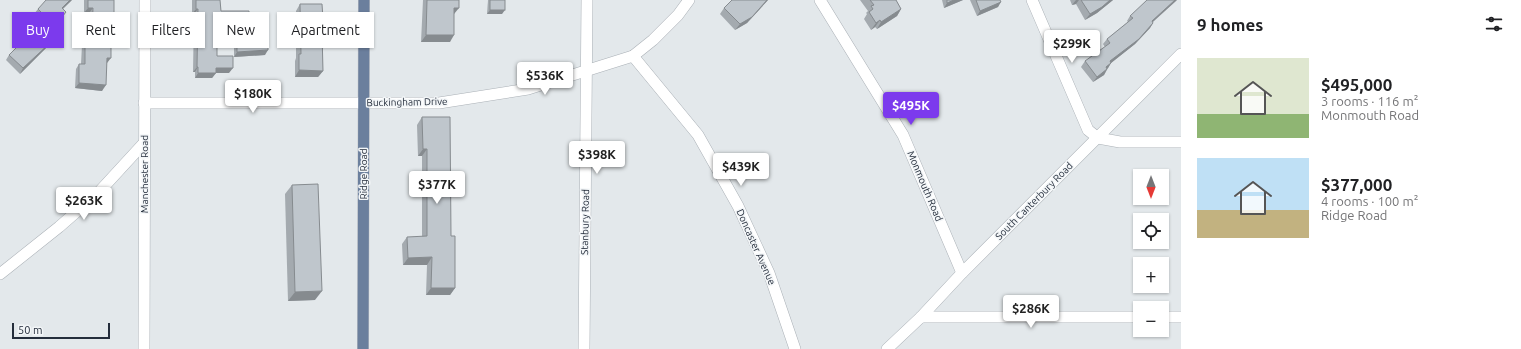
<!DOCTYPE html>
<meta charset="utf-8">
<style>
body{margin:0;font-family:Ubuntu,sans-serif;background:#f2f2f2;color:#202124;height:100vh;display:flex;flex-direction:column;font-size:15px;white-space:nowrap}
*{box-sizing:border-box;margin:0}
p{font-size:13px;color:#757577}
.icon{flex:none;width:22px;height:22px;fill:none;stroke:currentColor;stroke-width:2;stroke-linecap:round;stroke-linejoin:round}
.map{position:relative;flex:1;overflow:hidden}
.sheet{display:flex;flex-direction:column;background:#fff;width:340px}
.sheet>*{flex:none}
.banner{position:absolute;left:12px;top:12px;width:380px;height:36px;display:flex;gap:8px}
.needle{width:26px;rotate:180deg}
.fabs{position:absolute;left:1133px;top:169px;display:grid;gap:8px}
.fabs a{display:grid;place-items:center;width:36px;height:36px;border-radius:0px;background:#fff;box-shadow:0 1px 3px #0004;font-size:20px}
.scale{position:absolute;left:12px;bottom:10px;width:98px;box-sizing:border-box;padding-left:4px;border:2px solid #242d3b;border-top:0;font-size:11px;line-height:14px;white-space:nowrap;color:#242d3b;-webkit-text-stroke:3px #f3f6f8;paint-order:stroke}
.price{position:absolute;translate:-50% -34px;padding:0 9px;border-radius:4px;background:#fff;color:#222;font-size:13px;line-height:26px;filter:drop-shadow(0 1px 2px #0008)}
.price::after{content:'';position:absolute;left:50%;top:24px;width:12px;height:9px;margin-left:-6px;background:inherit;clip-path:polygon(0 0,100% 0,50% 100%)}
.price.current{background:#7c3aed;color:#fff}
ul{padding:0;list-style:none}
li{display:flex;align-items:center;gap:12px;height:100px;padding:0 16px}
li span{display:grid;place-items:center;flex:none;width:112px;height:80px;border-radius:0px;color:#555}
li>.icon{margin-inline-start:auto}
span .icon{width:48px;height:48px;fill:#fffc;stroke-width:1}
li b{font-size:17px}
h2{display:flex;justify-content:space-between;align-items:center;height:48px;padding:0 16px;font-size:17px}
.pill{padding:0 14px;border-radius:0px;background:#fff;box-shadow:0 1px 3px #0004;font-size:14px;line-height:36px}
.pill.current{background:#7c3aed;color:#fff}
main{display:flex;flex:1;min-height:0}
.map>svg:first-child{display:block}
</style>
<main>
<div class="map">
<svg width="1181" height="349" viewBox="0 0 1181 349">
<rect width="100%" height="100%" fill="#e3e8eb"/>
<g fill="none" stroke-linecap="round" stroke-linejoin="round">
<!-- minor casing -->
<g stroke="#aab0b6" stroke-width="12">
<g id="minor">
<polyline points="820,0 903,135 962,273"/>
<polyline points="1032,0 1088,130 1098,138 1120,142 1181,142"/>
<polyline points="633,56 698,135 738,206 769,273 795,349"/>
<polyline points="144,103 439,103 528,89 633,56 653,40 678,15 689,0"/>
<polyline points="0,274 59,227 99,192 144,143"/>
<polyline points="921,317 1140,317"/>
<polyline points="1162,317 1181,317"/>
<polyline points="144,349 145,0"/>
<polyline points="584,349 587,0"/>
<polyline points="887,349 921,317 962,273 1181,54"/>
</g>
</g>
<!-- primary casing -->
<g stroke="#c2c4c8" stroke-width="12">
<polyline id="primary" points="363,349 364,0"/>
</g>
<!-- minor -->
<use href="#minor" stroke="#fff" stroke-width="11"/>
<!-- primary -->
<use href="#primary" stroke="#6b7f9d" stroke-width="11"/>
</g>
<!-- wall -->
<g fill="#a4aaaf">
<polygon points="72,0 63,9 66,12 46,38 31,24 37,17 34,14 38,9"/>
<polygon points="84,0 114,0 114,19 111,23 107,63 102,91 75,88 76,69 79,64 81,64 82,45 85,40 89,40 89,13 84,13"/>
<polygon points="192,0 220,0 221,11 249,17 265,55 234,57 234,28 217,28 217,56 229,73 216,73 212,78 195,78 195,72 193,72 194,14 192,14"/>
<polygon points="423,0 459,0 454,14 450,42 421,42"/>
<polygon points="488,0 505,0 502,14 487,14"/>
<polygon points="732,0 768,0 747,23 735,30 720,14 724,8"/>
<polygon points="860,0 896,0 901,9 897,16 877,29 875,27 871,30 864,19 867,14 866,13 868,11"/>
<polygon points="942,0 963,0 944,8"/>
<polygon points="970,0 1000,0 998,7 977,16"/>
<polygon points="1070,0 1113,0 1097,13 1085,20 1076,4 1072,5"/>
<polygon points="1177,0 1153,22 1150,28 1135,44 1111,63 1104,75 1093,82 1081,67 1085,61 1105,47 1103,44 1107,39 1128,22 1127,21 1130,16"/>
<polygon points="300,4 322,35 323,71 318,77 295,77 295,61 296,58 296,11"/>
<polygon points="29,47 46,48 20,74 6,60 9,55"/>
<polygon points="422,117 451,236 455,288 450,295 426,295 427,265 403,265 402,244 407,237 422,237 422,156 418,156 417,125"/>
<polygon points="292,185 315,300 288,301 285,194"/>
</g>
<!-- shaded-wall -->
<g fill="#868b8f">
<polygon points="70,0 72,0 58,13 62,8"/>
<polygon points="767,0 768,0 747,23 735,30 740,24"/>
<polygon points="954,0 963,0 944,8 947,3"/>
<polygon points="1076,0 1079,0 1076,4 1072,5"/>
<polygon points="1110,0 1113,0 1097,13 1085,20 1090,14"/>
<polygon points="1175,0 1177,0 1148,26 1152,21"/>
<polygon points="1001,2 998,7 977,16 980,11"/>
<polygon points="88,8 93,8 89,13 84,13"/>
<polygon points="454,8 459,8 454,14"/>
<polygon points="196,9 198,9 194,14 192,14"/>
<polygon points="901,9 897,16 877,29 881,22"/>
<polygon points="490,10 505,10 502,14 487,14"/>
<polygon points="880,20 875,27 871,30 876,23"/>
<polygon points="217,23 237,23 234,28 214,28"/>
<polygon points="1153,23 1150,28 1135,44 1111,63 1108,68 1102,72 1110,61"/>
<polygon points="426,35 454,35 450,42 421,42"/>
<polygon points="50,43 46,48 20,74 23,68"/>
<polygon points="268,50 265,55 234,57 237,52"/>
<polygon points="107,58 111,58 107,63 103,63"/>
<polygon points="197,67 198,67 195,72 193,72"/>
<polygon points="216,68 233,68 229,73 216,73 212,78 195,78 198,73"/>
<polygon points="1107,69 1104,75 1093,82 1097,77"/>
<polygon points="299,70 323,71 318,77 295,77"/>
<polygon points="79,83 106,85 102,91 75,88"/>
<polygon points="423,149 427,149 422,156 418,156"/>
<polygon points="432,257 427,265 403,265 408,258"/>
<polygon points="431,288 455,288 450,295 426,295"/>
<polygon points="322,291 315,300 288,301 295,292"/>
</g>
<!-- building -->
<g fill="#bfc6cc" stroke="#868b8f">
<polygon points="46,0 70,0 62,8 66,12 49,33 34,19 41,12 38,9"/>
<polygon points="88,0 114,0 114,19 111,19 111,58 107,58 106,85 79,83 79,64 85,64 85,40 91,40 92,35 93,8 88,8"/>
<polygon points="196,0 220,0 221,11 249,11 249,17 268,17 268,50 237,52 237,23 217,23 217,56 233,56 233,68 216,68 216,73 198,73 198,67 197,67 198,9 196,9"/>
<polygon points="427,0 459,0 459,8 454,8 454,35 426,35"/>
<rect x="490" y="0" width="15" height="10"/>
<polygon points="732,0 767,0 752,17 740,24 724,8"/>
<polygon points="870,0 896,0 901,9 881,22 880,20 876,23 869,12 873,9 871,6 874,5"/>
<polygon points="947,0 954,0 947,3"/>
<polygon points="976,0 1000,0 1001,2 980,11"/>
<polygon points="1081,0 1110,0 1102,7 1090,14"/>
<polygon points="1147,0 1175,0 1152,21 1153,23 1139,39 1110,61 1111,63 1106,67 1107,69 1097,77 1085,61 1110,43 1107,39 1133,18 1130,16"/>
<polygon points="300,4 322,4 324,33 322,33 323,71 299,70 299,54 301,54"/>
<polygon points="41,34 50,43 23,68 9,55 23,41 29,47"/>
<polygon points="422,117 450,117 451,236 455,236 455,288 431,288 432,257 408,258 407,237 427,236 427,149 423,149"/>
<polygon points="318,184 322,291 295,292 292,185"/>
</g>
<g text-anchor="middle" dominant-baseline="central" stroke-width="3" stroke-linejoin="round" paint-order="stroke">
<!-- street labels -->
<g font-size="10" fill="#242d3b" stroke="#f3f6f8">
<text transform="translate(407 102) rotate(-1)">Buckingham Drive</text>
<text transform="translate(144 174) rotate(-90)">Manchester Road</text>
<text transform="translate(363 174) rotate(-90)">Ridge Road</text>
<text transform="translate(925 186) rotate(67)">Monmouth Road</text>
<text transform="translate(1034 201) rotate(-45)">South Canterbury Road</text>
<text transform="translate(585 222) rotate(-89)">Stanbury Road</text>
<text transform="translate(756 247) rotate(66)">Doncaster Avenue</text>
</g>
</g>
</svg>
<div class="fabs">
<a><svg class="needle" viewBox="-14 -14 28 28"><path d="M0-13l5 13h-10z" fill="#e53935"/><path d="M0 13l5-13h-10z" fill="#757577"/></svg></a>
<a><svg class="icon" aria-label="locate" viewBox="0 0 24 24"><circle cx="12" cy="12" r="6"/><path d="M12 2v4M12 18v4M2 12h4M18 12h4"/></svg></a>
<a>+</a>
<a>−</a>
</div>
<div class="scale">50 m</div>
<b class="price" style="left:1072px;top:64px">$299K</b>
<b class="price" style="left:545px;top:96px">$536K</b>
<b class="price" style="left:253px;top:114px">$180K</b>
<b class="price current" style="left:911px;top:126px">$495K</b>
<b class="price" style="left:597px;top:175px">$398K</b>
<b class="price" style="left:741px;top:187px">$439K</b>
<b class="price" style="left:437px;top:205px">$377K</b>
<b class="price" style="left:84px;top:221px">$263K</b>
<b class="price" style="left:1031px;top:329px">$286K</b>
<div class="banner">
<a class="pill current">Buy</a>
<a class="pill">Rent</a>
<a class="pill">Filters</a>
<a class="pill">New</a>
<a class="pill">Apartment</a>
</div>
</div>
<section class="sheet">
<h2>9 homes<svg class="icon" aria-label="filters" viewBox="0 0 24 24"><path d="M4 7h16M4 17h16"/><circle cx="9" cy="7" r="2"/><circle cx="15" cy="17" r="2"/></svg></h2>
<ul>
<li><span style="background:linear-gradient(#dfe7d0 70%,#8fb573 0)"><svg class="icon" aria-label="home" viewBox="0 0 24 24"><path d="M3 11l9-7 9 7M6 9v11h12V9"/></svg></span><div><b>$495,000</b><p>3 rooms · 116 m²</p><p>Monmouth Road</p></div></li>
<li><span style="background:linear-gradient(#bfe0f5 65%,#c2b280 0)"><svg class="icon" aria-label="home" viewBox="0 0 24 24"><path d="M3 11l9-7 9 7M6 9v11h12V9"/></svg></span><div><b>$377,000</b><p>4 rooms · 100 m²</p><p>Ridge Road</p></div></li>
</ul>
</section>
</main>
